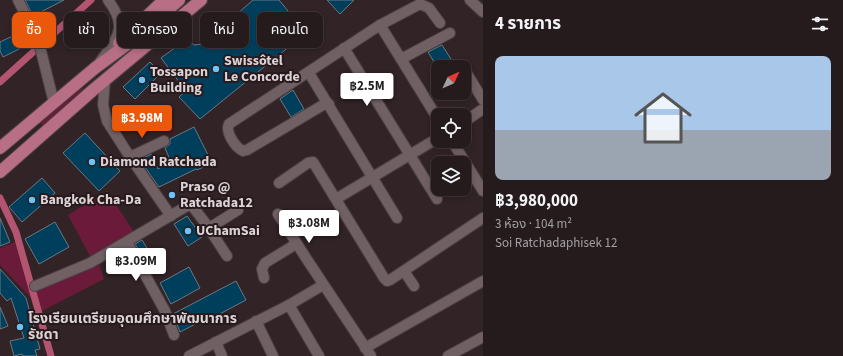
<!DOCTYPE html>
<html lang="th">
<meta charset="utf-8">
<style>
body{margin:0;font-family:"Source Sans 3","Noto Sans Thai",sans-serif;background:#312729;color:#f1f3f6;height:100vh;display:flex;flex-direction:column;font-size:15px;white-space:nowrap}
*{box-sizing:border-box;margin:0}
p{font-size:13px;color:#a3a1a3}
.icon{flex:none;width:22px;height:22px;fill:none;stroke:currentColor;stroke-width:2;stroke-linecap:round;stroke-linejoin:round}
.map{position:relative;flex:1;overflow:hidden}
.side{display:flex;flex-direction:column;background:#251a1c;width:360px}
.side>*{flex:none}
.hud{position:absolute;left:12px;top:12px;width:380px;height:36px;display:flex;gap:8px}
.needle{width:26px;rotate:46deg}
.controls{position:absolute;left:431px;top:60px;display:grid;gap:8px}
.controls a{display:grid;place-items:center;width:40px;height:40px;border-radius:8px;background:#251a1c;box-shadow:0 2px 6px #0003,0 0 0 1px #42383b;font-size:20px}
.price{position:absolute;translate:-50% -34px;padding:0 9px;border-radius:4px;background:#fff;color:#222;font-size:13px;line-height:26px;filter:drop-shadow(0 1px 2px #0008)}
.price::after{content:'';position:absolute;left:50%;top:24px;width:12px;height:9px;margin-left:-6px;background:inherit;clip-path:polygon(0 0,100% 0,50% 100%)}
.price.current{background:#ea580c;color:#fff}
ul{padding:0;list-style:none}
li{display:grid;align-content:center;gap:8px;height:212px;padding:0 12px}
li span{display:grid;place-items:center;height:124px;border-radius:8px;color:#555}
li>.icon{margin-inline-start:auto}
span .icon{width:72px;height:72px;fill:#fffc;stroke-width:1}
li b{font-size:17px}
h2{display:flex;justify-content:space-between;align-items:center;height:48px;padding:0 12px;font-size:17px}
.tag{padding:0 14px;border-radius:8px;background:#251a1c;box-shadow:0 2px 6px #0003,0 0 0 1px #42383b;font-size:14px;line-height:36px}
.tag.current{background:#ea580c;color:#fff}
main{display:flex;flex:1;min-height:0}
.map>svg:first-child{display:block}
</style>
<main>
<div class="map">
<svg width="483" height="356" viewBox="0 0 483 356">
<rect width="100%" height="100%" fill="#312326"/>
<!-- green -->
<g fill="#6b1a39">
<polygon points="84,88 78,96 44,127 40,123 79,90"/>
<polygon points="107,191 134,232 91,258 68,215"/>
<polygon points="15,242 31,298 0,265 0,248"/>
<polygon points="99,264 104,279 42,311 35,289"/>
</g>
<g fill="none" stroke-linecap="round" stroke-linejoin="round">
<!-- canal -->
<g stroke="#b35471" stroke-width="7">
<polyline points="0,82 91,0"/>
<polyline points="0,198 16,232 51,356"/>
</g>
</g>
<!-- building -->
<g fill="#003f5c" stroke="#6a7882">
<polygon points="25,0 64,0 33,16"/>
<polygon points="253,0 279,0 306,33 200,119 179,97 186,91 161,58 187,39 194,45 203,44"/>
<polygon points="327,0 354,0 340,14"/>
<polygon points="23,31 29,44 3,57 0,51 0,42"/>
<polygon points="442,45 456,67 437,67 428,52"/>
<polygon points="150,62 161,73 135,99 123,87"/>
<polygon points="293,90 304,109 291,117 280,99"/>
<polygon points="194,127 212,163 197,170 196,169 159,187 140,160 151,154 158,169 171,162 165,148 170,144 170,139"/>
<polygon points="85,133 120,171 99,191 63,153"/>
<polygon points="42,178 55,193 22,222 9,207"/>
<polygon points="187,216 202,237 188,246 174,224"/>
<polygon points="0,218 10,242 0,246"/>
<polygon points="55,222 69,247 39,264 25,239"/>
<polygon points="142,240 150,253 143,257 135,244"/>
<polygon points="189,267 200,288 171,304 160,283"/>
<polygon points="0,269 26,298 40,349 35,350 37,356 23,356 22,354 14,356 10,341 24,338 11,298 7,301 0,293"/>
<polygon points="236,281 246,300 212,318 211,316 180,332 173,314"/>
<polygon points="0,307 8,326 0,329"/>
</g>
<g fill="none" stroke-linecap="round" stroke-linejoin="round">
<!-- minor casing -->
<g stroke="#4b4042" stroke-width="12">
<g id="minor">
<polyline points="18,0 38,39 54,103"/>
<polyline points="470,0 483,12"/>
<polyline points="118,16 138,23"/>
<polyline points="380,25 438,119"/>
<polyline points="344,48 437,199"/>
<polyline points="401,59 450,33"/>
<path d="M100,62C117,38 129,28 108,0"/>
<polyline points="466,72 483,100"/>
<polyline points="309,73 397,218"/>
<polyline points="105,80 103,105 107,121 130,157 171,216"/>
<path d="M329,104L323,105L247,150L243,151C235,147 225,132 229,124L380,25L420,4L429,8L440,23"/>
<polyline points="464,122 483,109"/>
<polyline points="452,141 483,191"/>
<polyline points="130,157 164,141"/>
<polyline points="279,183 308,163 313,162 384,278 387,281 390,280 483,218"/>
<polyline points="336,199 438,138"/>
<polyline points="278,214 306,258 371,356"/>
<polyline points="209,228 238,210"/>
<polyline points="127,242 165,311 174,335"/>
<polyline points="404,271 414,286"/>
<polyline points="264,278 262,269 265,263 296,244"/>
<polyline points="35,286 90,263 187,206 190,205 193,207 206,224 227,256"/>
<polyline points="289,305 319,356"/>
<polyline points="256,321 273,356"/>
<polyline points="216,342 222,356"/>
<polyline points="365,348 483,281"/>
<polyline points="189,356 289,305 323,285"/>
<polyline points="448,356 483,337"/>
</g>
</g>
<!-- major casing -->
<g stroke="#4b4042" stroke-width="14">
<g id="major">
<polyline points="119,43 164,0"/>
<polyline points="0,148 95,68 133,40 179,0"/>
<polyline points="0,172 93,90 201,0"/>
</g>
</g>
<!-- minor -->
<use href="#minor" stroke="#706064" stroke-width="10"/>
<!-- major -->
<use href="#major" stroke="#b86e84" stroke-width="12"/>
</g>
<!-- markers -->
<g fill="#6fc2f4" stroke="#27191d" stroke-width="1.5">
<circle cx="216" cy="69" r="4"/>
<circle cx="142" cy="80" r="4"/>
<circle cx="92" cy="162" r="4"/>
<circle cx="172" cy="195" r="4"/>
<circle cx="32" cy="200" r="4"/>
<circle cx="188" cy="231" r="4"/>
<circle cx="20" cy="327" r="4"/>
</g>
<g text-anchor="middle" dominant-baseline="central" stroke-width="4" stroke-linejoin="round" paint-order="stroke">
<!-- poi labels -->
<g font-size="14" font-weight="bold" fill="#dcd3d5" stroke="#27191d" text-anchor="start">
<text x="224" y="61">Swissôtel<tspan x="224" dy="16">Le Concorde</tspan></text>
<text x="150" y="72">Tossapon<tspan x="150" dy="16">Building</tspan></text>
<text x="100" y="162">Diamond Ratchada</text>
<text x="180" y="187">Praso @<tspan x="180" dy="16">Ratchada12</tspan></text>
<text x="40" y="200">Bangkok Cha-Da</text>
<text x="196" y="231">UChamSai</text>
<text x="28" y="319">โรงเรียนเตรียมอุดมศึกษาพัฒนาการ<tspan x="28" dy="16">รัชดา</tspan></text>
</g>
</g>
</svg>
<div class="controls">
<a><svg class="needle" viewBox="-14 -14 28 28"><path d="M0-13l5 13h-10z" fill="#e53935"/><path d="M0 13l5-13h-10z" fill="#a3a1a3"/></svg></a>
<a><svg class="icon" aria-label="locate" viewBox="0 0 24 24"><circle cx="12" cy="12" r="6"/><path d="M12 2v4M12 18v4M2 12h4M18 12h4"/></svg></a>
<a><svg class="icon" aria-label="layers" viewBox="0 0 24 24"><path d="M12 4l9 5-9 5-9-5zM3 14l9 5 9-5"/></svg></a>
</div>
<b class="price" style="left:367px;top:107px">฿2.5M</b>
<b class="price current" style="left:142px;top:139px">฿3.98M</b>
<b class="price" style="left:309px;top:244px">฿3.08M</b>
<b class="price" style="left:136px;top:282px">฿3.09M</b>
<div class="hud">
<a class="tag current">ซื้อ</a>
<a class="tag">เช่า</a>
<a class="tag">ตัวกรอง</a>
<a class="tag">ใหม่</a>
<a class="tag">คอนโด</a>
</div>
</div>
<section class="side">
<h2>4 รายการ<svg class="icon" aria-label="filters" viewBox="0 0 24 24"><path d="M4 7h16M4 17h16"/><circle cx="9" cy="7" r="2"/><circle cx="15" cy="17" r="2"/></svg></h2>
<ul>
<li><span style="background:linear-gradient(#a9c7e8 60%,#9aa5b1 0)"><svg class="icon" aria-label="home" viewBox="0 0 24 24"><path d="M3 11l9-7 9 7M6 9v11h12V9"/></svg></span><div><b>฿3,980,000</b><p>3 ห้อง · 104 m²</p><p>Soi Ratchadaphisek 12</p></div></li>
</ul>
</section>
</main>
